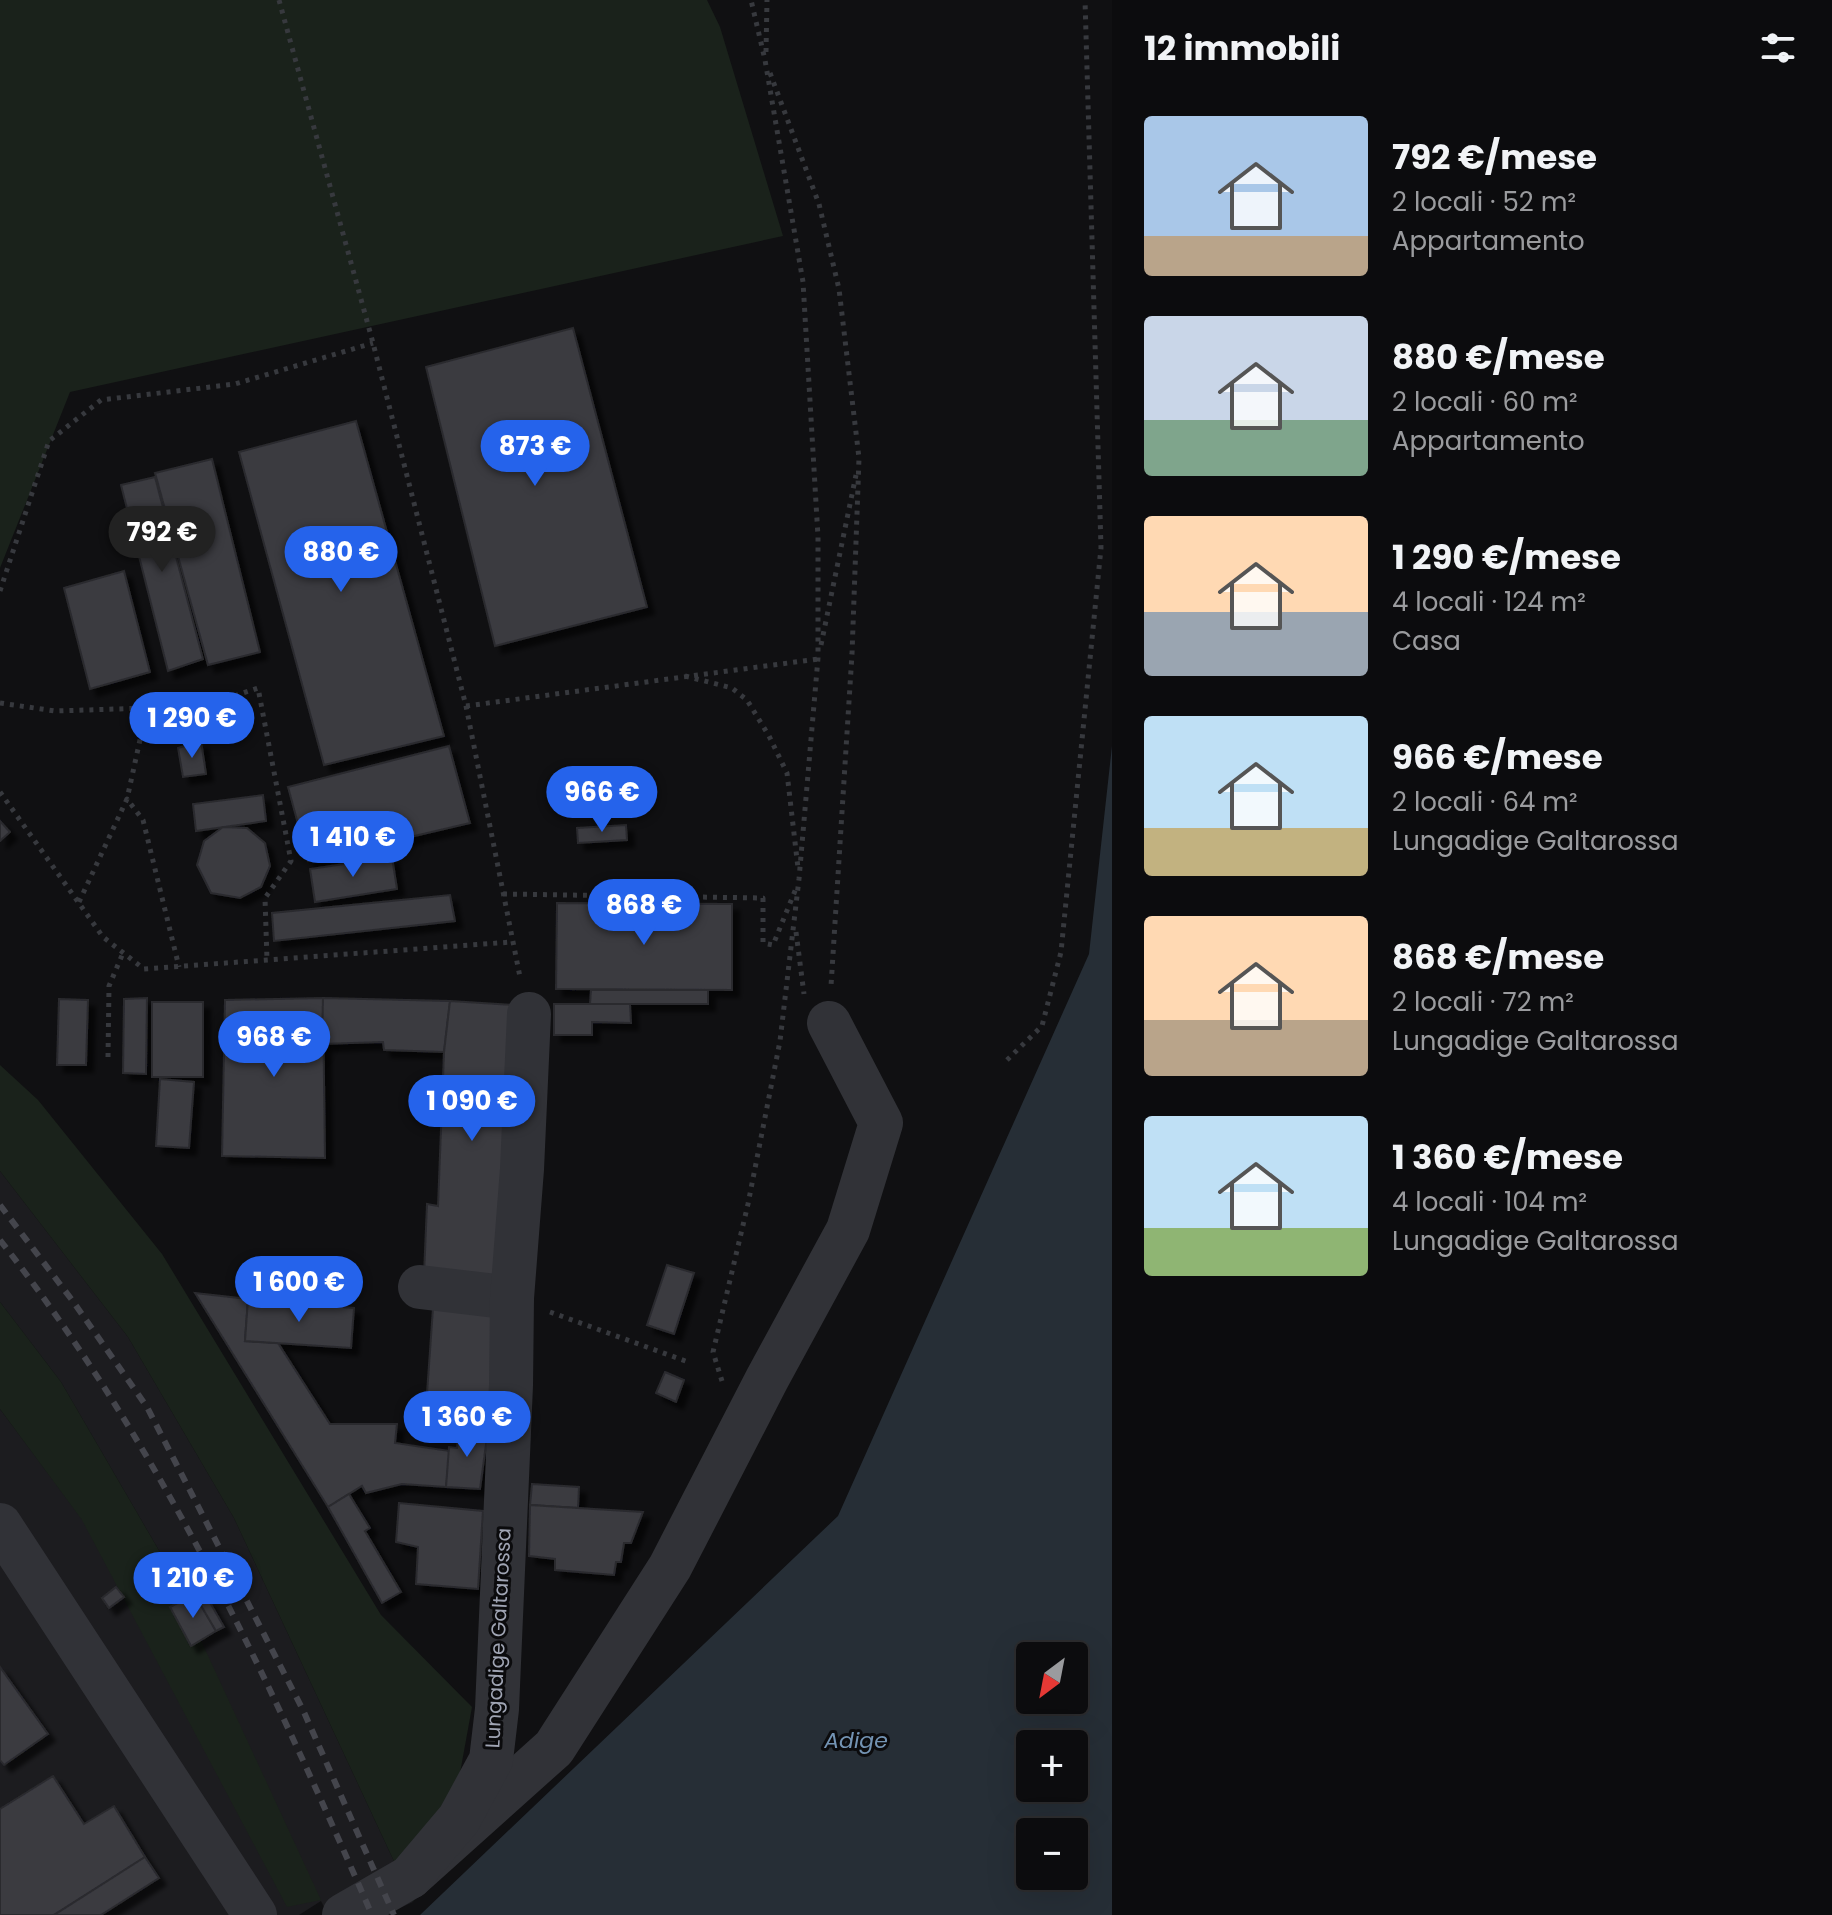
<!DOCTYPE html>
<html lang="it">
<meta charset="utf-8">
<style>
body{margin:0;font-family:Poppins,sans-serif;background:#1a1a1c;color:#f1f3f6;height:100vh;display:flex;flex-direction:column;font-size:30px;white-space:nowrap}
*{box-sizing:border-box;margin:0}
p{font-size:26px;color:#9a9b9e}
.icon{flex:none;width:44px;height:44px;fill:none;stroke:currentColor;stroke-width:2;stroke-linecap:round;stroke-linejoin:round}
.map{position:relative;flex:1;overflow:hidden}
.panel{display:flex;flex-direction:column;background:#0c0c0e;width:720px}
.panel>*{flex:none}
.needle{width:52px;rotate:212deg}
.controls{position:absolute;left:1016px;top:1642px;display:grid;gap:16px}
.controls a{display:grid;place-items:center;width:72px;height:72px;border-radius:8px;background:#0c0c0e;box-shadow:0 8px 32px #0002,0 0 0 2px #2c2c2e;font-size:40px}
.price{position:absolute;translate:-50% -68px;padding:0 18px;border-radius:28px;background:#2563eb;color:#fff;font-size:26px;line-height:52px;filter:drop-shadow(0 2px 4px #0008)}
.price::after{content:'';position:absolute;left:50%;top:48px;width:24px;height:18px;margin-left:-12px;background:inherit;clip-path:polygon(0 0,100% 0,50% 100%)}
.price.on{background:#222;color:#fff}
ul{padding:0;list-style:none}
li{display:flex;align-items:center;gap:24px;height:200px;padding:0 32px}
li span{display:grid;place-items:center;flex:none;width:224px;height:160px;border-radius:8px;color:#555}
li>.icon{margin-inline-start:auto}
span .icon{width:96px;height:96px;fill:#fffc;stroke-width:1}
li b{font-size:34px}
h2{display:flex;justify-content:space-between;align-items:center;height:96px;padding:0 32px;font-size:34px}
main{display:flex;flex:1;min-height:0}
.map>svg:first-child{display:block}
</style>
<main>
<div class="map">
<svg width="1112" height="1915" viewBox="0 0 1112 1915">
<defs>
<filter id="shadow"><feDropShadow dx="7" dy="7" stdDeviation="2" flood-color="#0009"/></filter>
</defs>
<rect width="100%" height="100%" fill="#101012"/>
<!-- built -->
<polygon fill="#1c1c1f" points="0,1171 128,1337 234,1518 413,1902 385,1915 328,1915 321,1901 299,1915 0,1915 0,1409 82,1519 161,1554 61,1382 0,1302"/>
<!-- green -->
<g fill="#1a221b">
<polygon points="0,0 707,0 720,27 783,236 70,392 0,568"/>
<polygon points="0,1065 38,1100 162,1254 381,1615 472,1707 460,1773 413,1902 234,1518 128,1337 0,1171"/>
<polygon points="0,1302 61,1382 161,1554 321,1900 287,1907 82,1520 0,1409"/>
</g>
<!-- water -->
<path fill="#262e36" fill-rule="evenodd" d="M1112,746V1915H420L838,1516L1089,954ZM1030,1656H1074V1700H1030ZM1030,1744H1074V1788H1030ZM1030,1832H1074V1876H1030Z"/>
<!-- building -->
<g fill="#3a3a40" stroke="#2a2a2e" stroke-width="2" filter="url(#shadow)">
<polygon points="573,328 647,607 495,646 426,367"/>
<polygon points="356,421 444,736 324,765 239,452"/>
<polygon points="212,459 260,652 208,665 155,473"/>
<polygon points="155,477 203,659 168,671 121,485"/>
<polygon points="124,571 150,672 90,689 64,588"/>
<polygon points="201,741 206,774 183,777 178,748"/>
<polygon points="449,746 470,823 308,861 288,787"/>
<polygon points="263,795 266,821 196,831 193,804"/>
<polygon points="0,821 10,832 0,841"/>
<polygon points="626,825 627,840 578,843 577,828"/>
<polygon points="223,827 247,828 265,843 270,866 261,887 240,898 211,893 197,865 204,841"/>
<polygon points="392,857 397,889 315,902 310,869"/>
<polygon points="450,895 455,921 274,941 272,913"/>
<polygon points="557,903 732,904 732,990 556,989"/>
<polygon points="591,990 708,990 708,1004 590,1004"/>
<polygon points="147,998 146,1074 123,1073 124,999"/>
<polygon points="323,998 325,1158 222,1156 225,1000"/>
<polygon points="323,998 450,1001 444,1052 384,1050 383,1042 322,1044"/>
<polygon points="59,999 88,1000 86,1065 57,1065"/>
<polygon points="450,1001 515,1005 497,1282 424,1275 427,1204 438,1206 444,1052"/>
<rect x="152" y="1002" width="51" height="75"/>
<polygon points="554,1004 630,1004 631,1023 592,1022 592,1035 554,1035"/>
<polygon points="160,1079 194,1082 189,1148 156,1146"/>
<polygon points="667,1265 694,1273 674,1334 647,1325"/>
<polygon points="195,1293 248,1299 245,1341 278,1343 330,1424 397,1424 395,1443 450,1451 446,1487 402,1484 366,1493 362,1486 328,1507"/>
<polygon points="248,1299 354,1308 351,1348 245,1341"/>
<polygon points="433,1308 496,1310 488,1430 425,1422"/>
<polygon points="665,1372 684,1380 676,1402 656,1393"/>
<polygon points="459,1426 488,1430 480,1489 446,1487 449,1447 457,1448"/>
<polygon points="532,1484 579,1487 578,1508 530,1505"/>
<polygon points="349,1494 370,1528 365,1531 401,1592 382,1603 328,1507"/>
<polygon points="399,1503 483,1511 478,1589 416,1584 418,1547 396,1542"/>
<polygon points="530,1505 578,1508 643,1512 631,1543 624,1543 621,1562 616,1562 614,1575 555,1570 555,1559 529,1556"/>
<polygon points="116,1587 124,1597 109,1608 102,1598"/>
<polygon points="195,1594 216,1631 191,1646 170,1607"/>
<polygon points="208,1599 224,1627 216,1631 200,1604"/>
<polygon points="0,1667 48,1734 4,1765 0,1760"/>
<polygon points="53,1776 84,1824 114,1806 145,1857 54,1915 0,1915 0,1809"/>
<polygon points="145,1857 159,1878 101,1915 54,1915"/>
</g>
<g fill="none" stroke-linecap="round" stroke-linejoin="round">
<!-- path -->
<g stroke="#37393e" stroke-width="5" stroke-dasharray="4 6" stroke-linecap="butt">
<polyline points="279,0 373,343 466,706 520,977"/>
<polyline points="766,52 767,0"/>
<polyline points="770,73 819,204 839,289 859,458 852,654 831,986"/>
<polyline points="0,591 49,441 101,400 235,384 373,343"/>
<polyline points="821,645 856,475"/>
<polyline points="685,676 732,688 747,700 769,736 787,773 798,868"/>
<polyline points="0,703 55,711 147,708 127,799"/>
<polyline points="466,706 818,659"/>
<polyline points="147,708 189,711 258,688 291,861 265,898 267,960"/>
<polyline points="0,792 103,937 144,969 512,942"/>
<polyline points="503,894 763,898 763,943 773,945 797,886"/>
<polyline points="79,902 127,799 143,820 179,967"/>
<polyline points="796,932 804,994"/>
<polyline points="108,1057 109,986 123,953"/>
<polyline points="1007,1060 1042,1026 1061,952 1101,548 1085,0"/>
<polyline points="550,1312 691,1363"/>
<polyline points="722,1381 713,1352 748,1204 780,1041 799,879 818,658 818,537 803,282 765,60 751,0"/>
</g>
<!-- minor -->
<g stroke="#313237" stroke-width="44">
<polyline points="420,1287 512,1298"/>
<polyline points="0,1525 255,1915"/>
<polyline points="410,1877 554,1748 670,1567 767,1379 848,1230 881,1123 829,1023"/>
<polyline points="344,1915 410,1877 459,1819 491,1760 497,1709 511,1385 512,1298 522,1169 529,1014"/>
</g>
<!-- rail -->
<g stroke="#44454c" stroke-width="6" stroke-dasharray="10 8" stroke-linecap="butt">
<polyline points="0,1205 72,1300 147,1407 303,1710 394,1915"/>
<path d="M0,1240C160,1444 269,1679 372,1915"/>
</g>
</g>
<g text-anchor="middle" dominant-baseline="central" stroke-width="6" stroke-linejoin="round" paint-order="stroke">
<!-- street labels -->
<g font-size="20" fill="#a0a5b4" stroke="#0b0b0d">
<text transform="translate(498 1638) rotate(-87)">Lungadige Galtarossa</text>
</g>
<!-- water labels -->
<g font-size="22" font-style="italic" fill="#7393b3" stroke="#0b0b0d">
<text x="856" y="1740">Adige</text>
</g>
</g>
</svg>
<div class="controls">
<a><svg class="needle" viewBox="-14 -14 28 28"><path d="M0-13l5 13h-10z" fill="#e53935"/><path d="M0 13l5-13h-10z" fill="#9a9b9e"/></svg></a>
<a>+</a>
<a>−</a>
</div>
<b class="price" style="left:535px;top:488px">873 €</b>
<b class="price on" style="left:162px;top:574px">792 €</b>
<b class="price" style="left:341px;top:594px">880 €</b>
<b class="price" style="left:192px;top:760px">1 290 €</b>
<b class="price" style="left:602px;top:834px">966 €</b>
<b class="price" style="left:353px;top:879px">1 410 €</b>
<b class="price" style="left:644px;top:947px">868 €</b>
<b class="price" style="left:274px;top:1079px">968 €</b>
<b class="price" style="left:472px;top:1143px">1 090 €</b>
<b class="price" style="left:299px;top:1324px">1 600 €</b>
<b class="price" style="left:467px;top:1459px">1 360 €</b>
<b class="price" style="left:193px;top:1620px">1 210 €</b>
</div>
<section class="panel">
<h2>12 immobili<svg class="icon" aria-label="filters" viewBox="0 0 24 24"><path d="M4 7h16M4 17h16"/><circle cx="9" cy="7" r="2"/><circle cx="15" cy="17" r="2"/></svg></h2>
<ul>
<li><span style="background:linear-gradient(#a9c7e8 75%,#b9a48a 0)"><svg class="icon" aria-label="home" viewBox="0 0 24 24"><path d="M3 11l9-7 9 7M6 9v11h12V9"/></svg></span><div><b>792 €/mese</b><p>2 locali · 52 m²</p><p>Appartamento</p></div></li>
<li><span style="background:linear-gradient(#c9d6e8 65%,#7fa58c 0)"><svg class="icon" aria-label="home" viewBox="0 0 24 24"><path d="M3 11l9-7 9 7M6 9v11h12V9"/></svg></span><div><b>880 €/mese</b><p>2 locali · 60 m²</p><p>Appartamento</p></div></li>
<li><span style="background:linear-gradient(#ffd9b3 60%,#9aa5b1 0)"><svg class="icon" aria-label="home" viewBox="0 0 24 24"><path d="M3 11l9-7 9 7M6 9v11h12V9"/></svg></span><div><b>1 290 €/mese</b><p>4 locali · 124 m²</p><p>Casa</p></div></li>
<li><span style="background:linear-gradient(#bfe0f5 70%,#c2b280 0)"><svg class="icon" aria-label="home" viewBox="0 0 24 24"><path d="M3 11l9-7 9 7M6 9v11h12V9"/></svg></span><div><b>966 €/mese</b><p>2 locali · 64 m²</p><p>Lungadige Galtarossa</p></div></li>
<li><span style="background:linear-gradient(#ffd9b3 65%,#b9a48a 0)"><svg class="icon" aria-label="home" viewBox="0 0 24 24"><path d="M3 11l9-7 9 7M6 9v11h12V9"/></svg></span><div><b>868 €/mese</b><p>2 locali · 72 m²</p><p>Lungadige Galtarossa</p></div></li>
<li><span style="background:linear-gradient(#bfe0f5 70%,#8fb573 0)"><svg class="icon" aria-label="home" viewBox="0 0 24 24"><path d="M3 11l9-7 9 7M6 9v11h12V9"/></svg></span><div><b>1 360 €/mese</b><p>4 locali · 104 m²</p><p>Lungadige Galtarossa</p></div></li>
</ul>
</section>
</main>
